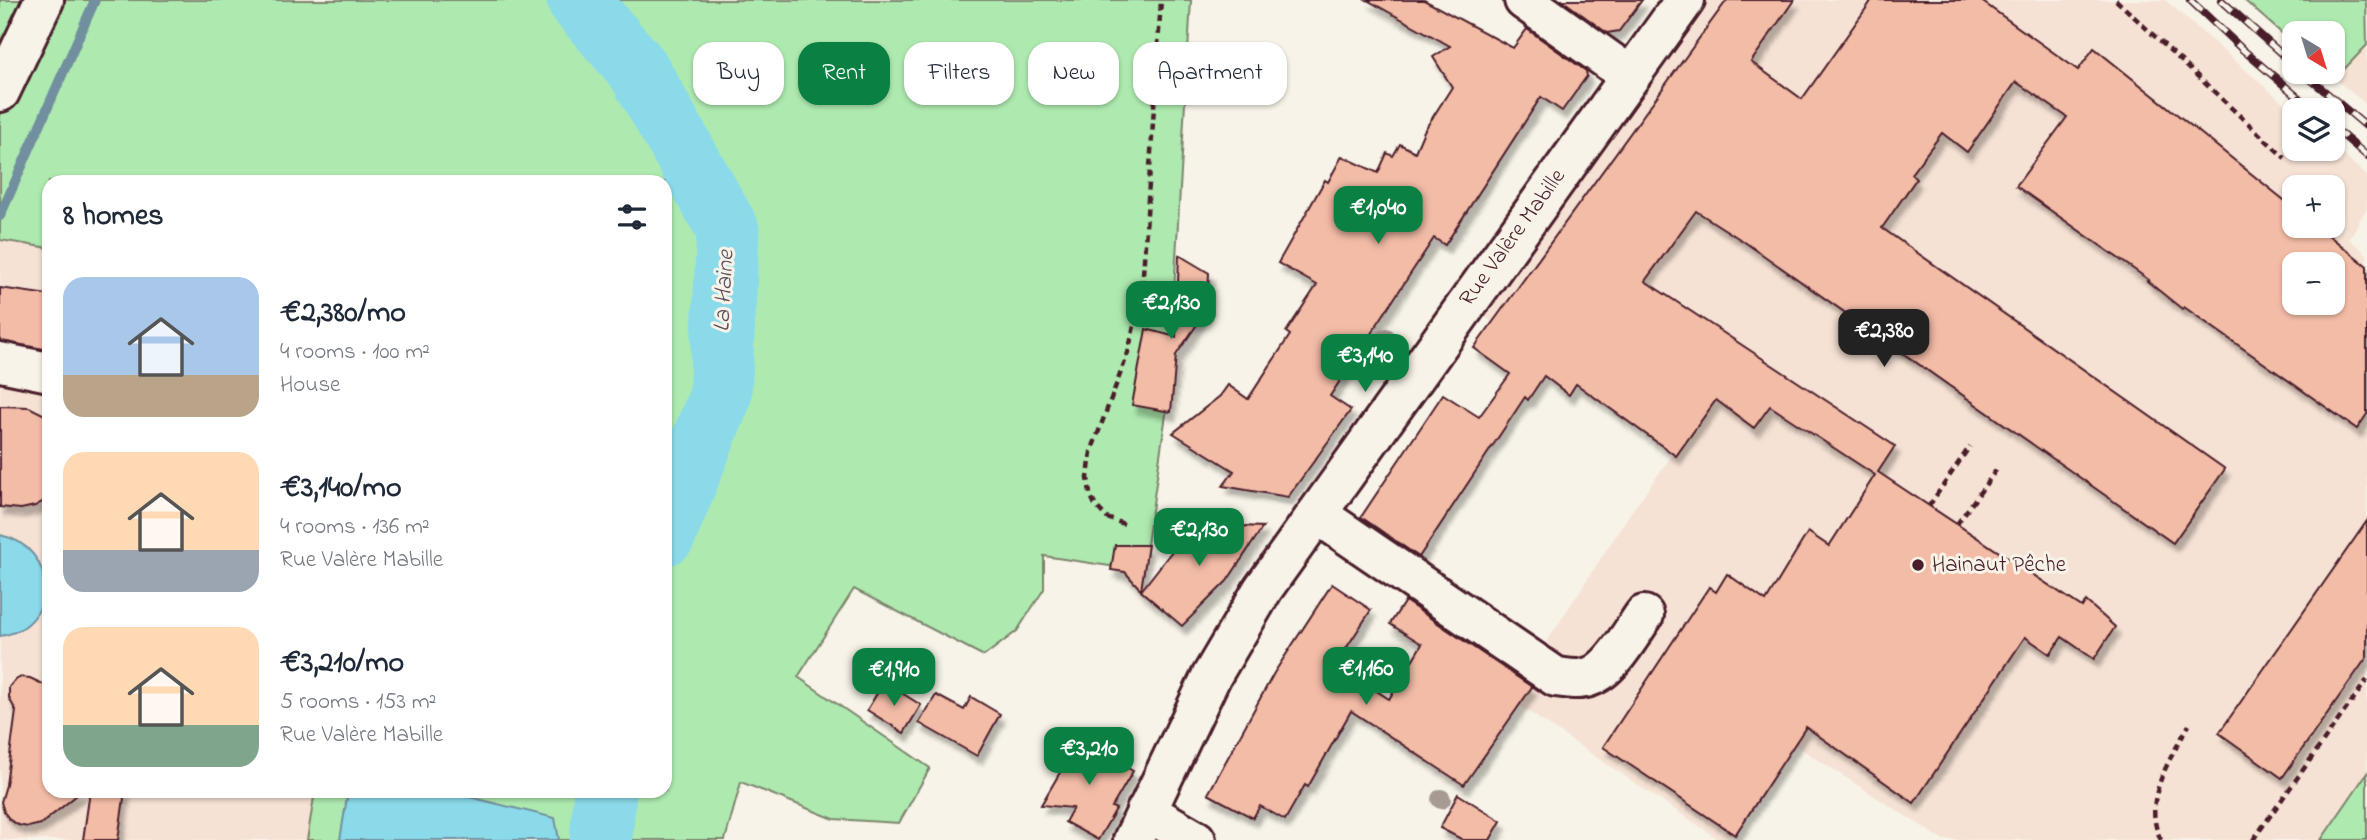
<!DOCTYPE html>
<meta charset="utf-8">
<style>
body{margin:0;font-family:"Indie Flower",sans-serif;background:#f6f6f7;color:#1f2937;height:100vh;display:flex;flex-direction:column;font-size:26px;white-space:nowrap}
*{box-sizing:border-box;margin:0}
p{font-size:23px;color:#747a83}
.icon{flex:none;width:38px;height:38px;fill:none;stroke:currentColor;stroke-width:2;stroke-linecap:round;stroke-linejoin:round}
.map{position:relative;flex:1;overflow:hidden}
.sheet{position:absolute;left:42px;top:175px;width:630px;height:623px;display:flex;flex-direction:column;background:#fff;border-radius:21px;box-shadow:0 2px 5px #0004}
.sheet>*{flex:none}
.top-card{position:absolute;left:693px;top:42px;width:665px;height:63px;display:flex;gap:14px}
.needle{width:46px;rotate:142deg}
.fabs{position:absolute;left:2282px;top:21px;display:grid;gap:14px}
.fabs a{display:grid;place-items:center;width:63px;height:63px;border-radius:14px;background:#fff;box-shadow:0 2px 5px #0004;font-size:35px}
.price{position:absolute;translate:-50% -60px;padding:0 16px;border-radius:14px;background:#0b8043;color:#fff;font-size:23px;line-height:46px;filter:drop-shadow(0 2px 4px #0008)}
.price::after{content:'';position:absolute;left:50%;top:42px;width:21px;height:16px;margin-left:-10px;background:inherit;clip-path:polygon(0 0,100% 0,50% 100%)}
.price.active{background:#222;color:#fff}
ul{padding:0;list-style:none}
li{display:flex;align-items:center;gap:21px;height:175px;padding:0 21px}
li span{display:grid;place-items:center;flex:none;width:196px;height:140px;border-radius:21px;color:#555}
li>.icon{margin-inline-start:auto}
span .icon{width:84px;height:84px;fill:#fffc;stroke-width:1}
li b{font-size:30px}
h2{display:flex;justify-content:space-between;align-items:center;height:84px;padding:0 21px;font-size:30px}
.pill{padding:0 24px;border-radius:21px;background:#fff;box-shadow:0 2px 5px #0004;font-size:24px;line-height:63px}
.pill.active{background:#0b8043;color:#fff}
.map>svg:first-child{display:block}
</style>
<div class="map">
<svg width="2367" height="840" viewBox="0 0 2367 840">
<defs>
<filter id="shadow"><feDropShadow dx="4.5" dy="8" stdDeviation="2" flood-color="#0004"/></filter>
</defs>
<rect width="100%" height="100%" fill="#f7f3e8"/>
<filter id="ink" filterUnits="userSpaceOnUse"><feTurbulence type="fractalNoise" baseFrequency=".0143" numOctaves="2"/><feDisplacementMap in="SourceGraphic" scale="14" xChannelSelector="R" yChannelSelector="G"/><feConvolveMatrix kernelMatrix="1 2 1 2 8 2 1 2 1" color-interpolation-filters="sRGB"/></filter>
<g filter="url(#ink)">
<!-- built -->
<g fill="#f6e2d4" fill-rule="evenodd">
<path d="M1685,0H2165L2294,112V149H2333V146L2367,176V208L2349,239L2367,254V773L2321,840H1943L1792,743L1733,834L1728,840H1720L1520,706L1537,679L1527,672L1631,512L1676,450L1476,311ZM2294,187H2333V226H2294ZM2294,264H2333V303H2294Z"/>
<polygon points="2367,45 2367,105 2335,79"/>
<polygon points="0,240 49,248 49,791 315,791 307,840 0,840"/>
</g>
<!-- green -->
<g fill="#aeeaaf" stroke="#7c846d" stroke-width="2">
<polygon points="0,0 1191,0 1173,309 1172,373 1147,545 1129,569 1044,556 1044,589 1017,631 984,656 854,589 798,677 930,768 899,823 834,819 741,782 725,840 307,840 315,791 665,791 665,182 49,182 49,248 0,240"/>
<polygon points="2244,0 2366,0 2367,45 2335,79 2327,72 2333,72 2333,33 2294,33 2294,44"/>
<polygon points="2367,773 2367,840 2321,840"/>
</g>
<!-- water -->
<g fill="#8bdaea" stroke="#718f9e" stroke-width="2">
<path d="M0,535C59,547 60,627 0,636Z"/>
<polygon points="348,791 445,791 555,818 559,840 340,840"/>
</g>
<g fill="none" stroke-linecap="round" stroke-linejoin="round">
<!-- stream -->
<polyline stroke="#718f9e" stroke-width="10" points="0,216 95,0"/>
<!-- river -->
<g stroke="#8bdaea" stroke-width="63">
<polyline points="578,0 638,69 728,230 720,397 665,534"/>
<polyline points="601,840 605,791"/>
</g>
</g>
<!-- building -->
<g fill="#f3bca7" stroke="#4a1f2b" stroke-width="2" fill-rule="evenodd" filter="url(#shadow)">
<polygon points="1367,0 1424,0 1513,48 1527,29 1586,71 1587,76 1562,111 1541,97 1445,245 1434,238 1330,396 1351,410 1288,497 1223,486 1234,471 1173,433 1220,396 1228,385 1248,399 1290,335 1286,332 1317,285 1278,263 1325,180 1328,182 1342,156 1378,173 1387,153 1393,156 1400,144 1415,152 1424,131 1452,87 1433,57 1450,46"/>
<polygon points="1562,0 1642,0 1619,31 1607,33"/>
<path d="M1727,0H1794L1751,62L1802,99L1872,0H1980L2078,70L2094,48L2294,208V226H2317L2367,266V414L2357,429L2184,307L2182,309L2147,281L2149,280L2016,186L2067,117L2016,82L1967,152L1942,133L1911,174L1916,179L1882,228L2225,469L2173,543L1746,243L1696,211L1645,281L1895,446L1878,472L2082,607L2086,601L2115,627L2094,659L2062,637L2050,654L2025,637L1914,803L1806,727L1735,835L1603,747L1709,587L1716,592L1727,574L1766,601L1808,532L1829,546L1875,475L1770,406L1754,428L1716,400L1676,456L1576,384L1569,395L1544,376L1528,400L1525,397L1419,557L1361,517L1443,394L1479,417L1510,374L1474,348ZM2294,264H2333V303H2294Z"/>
<polygon points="1179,255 1209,273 1207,310 1176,355 1171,412 1132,405 1146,329 1176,337"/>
<polygon points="0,288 49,295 49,350 0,341"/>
<polygon points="0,406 29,407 49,417 49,498 35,506 21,509 0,507"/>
<polygon points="2367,521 2367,657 2282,778 2219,733"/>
<polygon points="1193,524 1263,527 1227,581 1182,626 1141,591"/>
<polygon points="1115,545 1148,545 1141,590 1125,572 1111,570"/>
<polygon points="1332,584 1371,610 1336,664 1389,699 1422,644 1390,624 1405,601 1532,687 1464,785 1351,711 1308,787 1305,785 1285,820 1260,806 1253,818 1208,794 1274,673"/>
<polygon points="21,677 30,678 49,687 49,791 82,791 41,824 28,827 18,825 10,820 4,812 1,802 6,785 16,711 9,698 9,687 14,681"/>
<polygon points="884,682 921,705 904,733 867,710"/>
<polygon points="936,695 964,710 971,697 1000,714 977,756 919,723"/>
<polygon points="1088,739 1122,758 1119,763 1133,771 1112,807 1116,809 1098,840 1065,822 1073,808 1041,805 1079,740 1086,744"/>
<polygon points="90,791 125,791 118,840 83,840"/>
<polygon points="1458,794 1501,821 1490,840 1463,840 1440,828"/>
</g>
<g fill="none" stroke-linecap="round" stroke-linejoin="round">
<!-- minor casing -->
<g stroke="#4a1f2b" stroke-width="44">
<g id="minor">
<polyline points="1524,0 1629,75"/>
<polyline points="0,92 44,0"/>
<polyline points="0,362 49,372"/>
<path d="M1317,514L1556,677C1567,678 1578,681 1589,677C1611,671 1631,633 1644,615"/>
<polyline points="1146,811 1196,840"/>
<polyline points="1133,840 1211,677 1263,589 1685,0"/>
</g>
</g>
<!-- path -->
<g stroke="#4a1f2b" stroke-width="4.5" stroke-dasharray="7 5" stroke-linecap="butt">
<polyline points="2116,0 2285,158"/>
<polyline points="1929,506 1970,446"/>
<polyline points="1124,524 1107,518 1095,505 1090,494 1088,478 1091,452 1128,353 1142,290 1161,0"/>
<polyline points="1957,524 1999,466"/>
<path d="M2161,840C2141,801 2170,759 2189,725"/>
<polyline points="2253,840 2367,680"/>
</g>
<!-- minor -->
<use href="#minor" stroke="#f7f3e8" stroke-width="38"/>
<!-- rail casing -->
<g stroke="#4a1f2b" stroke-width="8">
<g id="rail">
<polyline points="2190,0 2242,49 2313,110"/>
<polyline points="2221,0 2294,65"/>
<polyline points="2302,72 2367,127"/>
<polyline points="2333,127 2367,156"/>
</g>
</g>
<!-- rail -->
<use href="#rail" stroke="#f7f3e8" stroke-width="5" stroke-dasharray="16" stroke-linecap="butt"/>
</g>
<!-- trees -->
<g fill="#a69a92">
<circle cx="1386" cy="338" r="10"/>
<circle cx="1441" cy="799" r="10"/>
</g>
</g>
<!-- markers -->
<circle fill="#4a1f2b" stroke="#f7f3e8" stroke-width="2.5" cx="1918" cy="565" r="7"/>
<g text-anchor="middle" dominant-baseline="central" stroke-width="6" stroke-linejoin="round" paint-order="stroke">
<!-- street labels -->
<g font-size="23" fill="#4a1f2b" stroke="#f7f3e8">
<text transform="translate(1513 238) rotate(-54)">Rue Valère Mabille</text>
</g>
<!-- poi labels -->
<g font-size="23" fill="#4a1f2b" stroke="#f7f3e8" text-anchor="start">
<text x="1932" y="565">Hainaut Pêche</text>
</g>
<!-- water labels -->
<g font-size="24" font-style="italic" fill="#5a4e5b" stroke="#f7f3e8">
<text transform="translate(725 291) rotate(-87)">La Haine</text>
</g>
</g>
</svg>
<div class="fabs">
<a><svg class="needle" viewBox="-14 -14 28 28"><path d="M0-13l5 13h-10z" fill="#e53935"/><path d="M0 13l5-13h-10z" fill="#747a83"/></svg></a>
<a><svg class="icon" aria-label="layers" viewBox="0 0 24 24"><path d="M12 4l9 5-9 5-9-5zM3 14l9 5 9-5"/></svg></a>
<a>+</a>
<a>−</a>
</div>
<b class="price" style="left:1378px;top:246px">€1,040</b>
<b class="price" style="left:1171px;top:341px">€2,130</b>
<b class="price active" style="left:1884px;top:369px">€2,380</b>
<b class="price" style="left:1365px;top:394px">€3,140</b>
<b class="price" style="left:1199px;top:568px">€2,130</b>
<b class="price" style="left:1366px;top:707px">€1,160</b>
<b class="price" style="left:894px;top:708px">€1,910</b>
<b class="price" style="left:1089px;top:787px">€3,210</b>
<div class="top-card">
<a class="pill">Buy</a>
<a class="pill active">Rent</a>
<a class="pill">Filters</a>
<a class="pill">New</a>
<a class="pill">Apartment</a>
</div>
<section class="sheet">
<h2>8 homes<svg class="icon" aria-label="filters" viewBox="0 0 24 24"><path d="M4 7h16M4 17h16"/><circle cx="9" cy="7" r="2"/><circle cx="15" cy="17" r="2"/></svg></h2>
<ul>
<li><span style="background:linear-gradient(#a9c7e8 70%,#b9a48a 0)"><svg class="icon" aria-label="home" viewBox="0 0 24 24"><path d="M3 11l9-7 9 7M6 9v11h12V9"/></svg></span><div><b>€2,380/mo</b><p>4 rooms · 100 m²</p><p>House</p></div></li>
<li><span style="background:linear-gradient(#ffd9b3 70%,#9aa5b1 0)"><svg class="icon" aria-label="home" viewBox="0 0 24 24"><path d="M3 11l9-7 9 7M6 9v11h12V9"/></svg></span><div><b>€3,140/mo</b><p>4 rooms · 136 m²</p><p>Rue Valère Mabille</p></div></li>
<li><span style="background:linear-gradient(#ffd9b3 70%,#7fa58c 0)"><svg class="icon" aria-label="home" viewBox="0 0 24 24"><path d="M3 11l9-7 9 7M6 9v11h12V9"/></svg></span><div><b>€3,210/mo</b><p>5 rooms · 153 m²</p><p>Rue Valère Mabille</p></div></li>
</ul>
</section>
</div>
